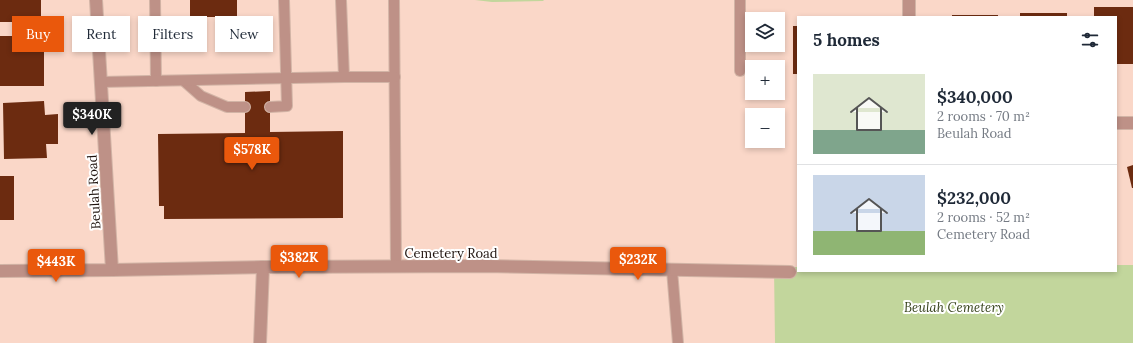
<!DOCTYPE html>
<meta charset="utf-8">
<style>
body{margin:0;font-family:Lora,serif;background:#f6f6f7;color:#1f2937;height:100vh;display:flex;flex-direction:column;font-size:15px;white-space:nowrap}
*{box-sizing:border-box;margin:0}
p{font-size:13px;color:#747a83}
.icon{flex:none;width:22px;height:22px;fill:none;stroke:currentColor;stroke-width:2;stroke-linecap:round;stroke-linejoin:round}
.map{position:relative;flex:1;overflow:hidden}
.drawer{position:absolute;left:797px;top:16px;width:320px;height:256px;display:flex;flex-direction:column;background:#fff;border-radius:0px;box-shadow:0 2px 6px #0003}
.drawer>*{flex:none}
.hud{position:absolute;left:12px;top:16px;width:380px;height:36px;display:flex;gap:8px}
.fabs{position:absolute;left:745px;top:12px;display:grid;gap:8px}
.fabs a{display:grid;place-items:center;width:40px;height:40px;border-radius:0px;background:#fff;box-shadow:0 2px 6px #0003;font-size:20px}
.price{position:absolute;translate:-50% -34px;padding:0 9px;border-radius:4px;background:#ea580c;color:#fff;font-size:13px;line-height:26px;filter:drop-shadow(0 1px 2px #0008)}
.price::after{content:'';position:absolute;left:50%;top:24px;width:12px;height:9px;margin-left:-6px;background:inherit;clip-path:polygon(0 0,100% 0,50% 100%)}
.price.on{background:#222;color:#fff}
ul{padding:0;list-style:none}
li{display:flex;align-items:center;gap:12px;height:100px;padding:0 16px}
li+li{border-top:1px solid #e0e1e3}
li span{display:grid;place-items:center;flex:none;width:112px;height:80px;border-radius:0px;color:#555}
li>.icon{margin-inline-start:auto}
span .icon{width:48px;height:48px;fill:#fffc;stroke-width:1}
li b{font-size:17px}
h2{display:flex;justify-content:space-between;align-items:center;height:48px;padding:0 16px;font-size:17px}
.chip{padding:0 14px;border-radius:0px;background:#fff;box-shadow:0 2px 6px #0003;font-size:14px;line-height:36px}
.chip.on{background:#ea580c;color:#fff}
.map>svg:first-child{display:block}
</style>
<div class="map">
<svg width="1133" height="343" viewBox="0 0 1133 343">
<rect width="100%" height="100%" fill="#fad7c8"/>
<!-- green -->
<g fill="#c2d69c">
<polygon points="475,0 544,0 543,1 492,2"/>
<polygon points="1116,265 1133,265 1133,343 775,343 774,267 798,267 798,271 1116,271"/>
</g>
<!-- building -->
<g fill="#6c2b10">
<rect x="0" y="0" width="41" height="22"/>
<rect x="190" y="0" width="47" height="17"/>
<polygon points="1094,7 1133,7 1133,64 1116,64 1116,17 1094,17"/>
<rect x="1020" y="13" width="47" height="4"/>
<rect x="952" y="15" width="46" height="2"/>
<rect x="793" y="26" width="5" height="48"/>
<rect x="0" y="36" width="44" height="50"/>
<polygon points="270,91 270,132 343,131 343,218 164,219 164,206 159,206 158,134 245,133 245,92"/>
<polygon points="44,101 45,115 58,114 58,144 46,144 47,158 4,159 3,103"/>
<polygon points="1133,165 1133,188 1132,188 1127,167"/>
<rect x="0" y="176" width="14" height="44"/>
</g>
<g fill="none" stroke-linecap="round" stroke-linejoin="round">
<!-- service casing -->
<g stroke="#d2b4a6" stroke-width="12">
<g id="service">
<polyline points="155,0 156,81"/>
<polyline points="341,0 344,77"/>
<polyline points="394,0 396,267"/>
<polyline points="740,71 740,0"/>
<polyline points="184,81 201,96 227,107 245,107"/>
<polyline points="101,82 344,77 395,77"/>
<polyline points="270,107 287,106 284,0"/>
<polyline points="672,270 678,343"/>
</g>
</g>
<!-- minor casing -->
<g stroke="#d2b4a6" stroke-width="14">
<g id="minor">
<polyline points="909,0 909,17"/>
<polyline points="1116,123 1133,123"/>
<polyline points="112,270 263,267 486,266 790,272"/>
<polyline points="260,343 263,267"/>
</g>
</g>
<!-- tertiary casing -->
<g stroke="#d2b4a6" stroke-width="14">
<polyline id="tertiary" points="0,271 112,270 96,0"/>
</g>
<!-- service -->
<use href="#service" stroke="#be9187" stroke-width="10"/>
<!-- minor -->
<use href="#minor" stroke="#be9187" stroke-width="12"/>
<!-- tertiary -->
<use href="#tertiary" stroke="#be9187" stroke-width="12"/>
</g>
<g text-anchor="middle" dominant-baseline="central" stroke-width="4" stroke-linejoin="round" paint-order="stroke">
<!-- street labels -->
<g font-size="13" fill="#1e120d" stroke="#fff">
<text transform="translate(94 192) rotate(-93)">Beulah Road</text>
<text x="451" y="253">Cemetery Road</text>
</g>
<!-- park labels -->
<g font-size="13" font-style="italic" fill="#36421b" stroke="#fff">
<text x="954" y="307">Beulah Cemetery</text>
</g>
</g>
</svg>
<div class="fabs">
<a><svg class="icon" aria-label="layers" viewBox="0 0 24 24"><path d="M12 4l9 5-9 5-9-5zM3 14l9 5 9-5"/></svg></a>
<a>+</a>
<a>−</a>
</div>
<b class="price on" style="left:92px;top:136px">$340K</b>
<b class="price" style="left:252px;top:171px">$578K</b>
<b class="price" style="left:299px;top:279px">$382K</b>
<b class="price" style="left:638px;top:281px">$232K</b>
<b class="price" style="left:56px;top:283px">$443K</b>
<div class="hud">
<a class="chip on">Buy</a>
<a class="chip">Rent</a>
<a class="chip">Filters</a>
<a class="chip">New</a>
</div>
<section class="drawer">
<h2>5 homes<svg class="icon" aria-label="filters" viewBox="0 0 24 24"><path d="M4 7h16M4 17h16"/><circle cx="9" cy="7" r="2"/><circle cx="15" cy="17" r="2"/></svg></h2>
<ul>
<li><span style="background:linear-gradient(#dfe7d0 70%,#7fa58c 0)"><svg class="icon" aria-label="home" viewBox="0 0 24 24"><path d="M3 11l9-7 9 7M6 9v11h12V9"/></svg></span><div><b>$340,000</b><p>2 rooms · 70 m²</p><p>Beulah Road</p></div></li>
<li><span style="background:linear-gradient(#c9d6e8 70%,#8fb573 0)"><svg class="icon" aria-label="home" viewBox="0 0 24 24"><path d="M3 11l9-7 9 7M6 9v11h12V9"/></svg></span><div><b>$232,000</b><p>2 rooms · 52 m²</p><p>Cemetery Road</p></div></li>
</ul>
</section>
</div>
